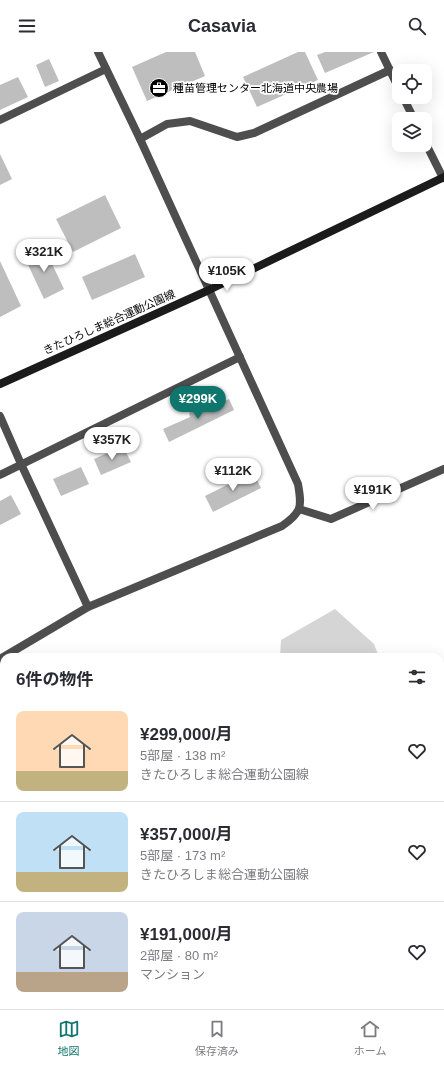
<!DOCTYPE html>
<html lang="ja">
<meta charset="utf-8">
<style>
body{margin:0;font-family:Arial,"Noto Sans JP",sans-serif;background:#f7f7f7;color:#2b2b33;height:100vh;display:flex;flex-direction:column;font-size:15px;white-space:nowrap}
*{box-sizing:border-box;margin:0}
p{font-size:13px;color:#7c7c81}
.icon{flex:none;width:22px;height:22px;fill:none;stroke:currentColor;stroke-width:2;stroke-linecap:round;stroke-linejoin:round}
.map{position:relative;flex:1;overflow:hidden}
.side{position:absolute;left:0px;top:601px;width:444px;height:356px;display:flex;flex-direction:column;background:#fff;border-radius:12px 12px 0 0;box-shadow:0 4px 16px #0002}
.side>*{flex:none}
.controls{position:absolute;left:392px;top:12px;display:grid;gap:8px}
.controls a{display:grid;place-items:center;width:40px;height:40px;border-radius:8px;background:#fff;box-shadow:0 4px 16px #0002;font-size:20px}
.price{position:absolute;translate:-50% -34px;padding:0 9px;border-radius:14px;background:#fff;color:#222;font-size:13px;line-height:26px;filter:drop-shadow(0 1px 2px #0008)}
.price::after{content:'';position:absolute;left:50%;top:24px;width:12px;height:9px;margin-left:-6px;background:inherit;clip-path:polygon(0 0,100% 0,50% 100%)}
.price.on{background:#0f766e;color:#fff}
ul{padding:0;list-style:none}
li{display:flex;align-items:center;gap:12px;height:100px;padding:0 16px}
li+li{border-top:1px solid #e1e1e2}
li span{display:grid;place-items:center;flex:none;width:112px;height:80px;border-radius:8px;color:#555}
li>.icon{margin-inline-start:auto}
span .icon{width:48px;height:48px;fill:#fffc;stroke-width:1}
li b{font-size:17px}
h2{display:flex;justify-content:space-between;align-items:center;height:48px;padding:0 16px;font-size:17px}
header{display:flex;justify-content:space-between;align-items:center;height:52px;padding:0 16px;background:#fff;font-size:18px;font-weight:800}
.tab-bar{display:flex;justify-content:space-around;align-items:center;height:56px;border-top:1px solid #e1e1e2;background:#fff;font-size:11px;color:#7c7c81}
.tab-bar a{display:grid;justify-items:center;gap:2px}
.tab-bar .on{color:#0f766e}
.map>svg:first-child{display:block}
</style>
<header><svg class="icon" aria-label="menu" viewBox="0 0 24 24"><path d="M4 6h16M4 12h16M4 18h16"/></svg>Casavia<svg class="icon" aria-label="search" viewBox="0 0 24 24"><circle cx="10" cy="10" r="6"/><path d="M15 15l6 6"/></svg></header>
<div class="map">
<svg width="444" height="957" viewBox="0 0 444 957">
<rect width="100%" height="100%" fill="#fff"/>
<!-- green -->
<g fill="#d5d5d5">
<polygon points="335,557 374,592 379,605 280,605 281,588"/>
<polygon points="440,764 444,773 444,957 0,957 0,935 4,932 4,953 440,953"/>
</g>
<!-- building -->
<g fill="#bebebe">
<polygon points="166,0 195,0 205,24 147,49 132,15"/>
<polygon points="298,0 305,0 318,28 257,55 243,25"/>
<polygon points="325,0 374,0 325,21 317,3"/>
<polygon points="49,7 59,29 45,35 36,13"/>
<polygon points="18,25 28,45 0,58 0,33"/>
<polygon points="0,102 12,127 0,133"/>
<polygon points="105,143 121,176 73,200 56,167"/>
<polygon points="44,195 64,237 44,247 24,204"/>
<polygon points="135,202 145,225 92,248 82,225"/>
<polygon points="0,209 21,254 0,265"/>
<polygon points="229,347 234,358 169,390 163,377 190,365 189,361 198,357 200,360"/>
<polygon points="123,394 131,410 101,423 94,407"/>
<polygon points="81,415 89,432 61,444 53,427"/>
<polygon points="253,420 261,436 213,460 205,444"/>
<polygon points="11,443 21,462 0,473 0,449"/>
</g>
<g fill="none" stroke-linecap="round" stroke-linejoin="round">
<!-- lane -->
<g stroke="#4e4e4e" stroke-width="8">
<polyline points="381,0 399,37"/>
<polyline points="403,45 414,67"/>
<polyline points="0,68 106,17"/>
<polyline points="140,87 167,72 190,69 237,85 254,81 390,18"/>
<polyline points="425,90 443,126"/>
<polyline points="0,364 21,412 88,555"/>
<polyline points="0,423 240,305"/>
<path d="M0,607L88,555L282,474C302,460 302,455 298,432L140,87L98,0"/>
</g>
<!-- street -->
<polyline stroke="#4e4e4e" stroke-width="8" points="299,457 331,467 444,417"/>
<!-- secondary -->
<polyline stroke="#1b1b1b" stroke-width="8" points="0,332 209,238 444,125"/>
</g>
<!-- icons -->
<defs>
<g id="office-disc" transform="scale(1)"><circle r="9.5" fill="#000" stroke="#fff"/><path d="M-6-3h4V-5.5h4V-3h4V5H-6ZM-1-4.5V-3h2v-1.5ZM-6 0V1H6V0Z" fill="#fff"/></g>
</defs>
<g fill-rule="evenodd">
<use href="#office-disc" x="159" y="36"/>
</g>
<g text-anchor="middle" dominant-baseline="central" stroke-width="3.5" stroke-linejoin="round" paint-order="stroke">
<!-- poi labels -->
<g font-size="11" fill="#000" stroke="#fff" text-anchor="start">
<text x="173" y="36">種苗管理センター北海道中央農場</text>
</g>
<!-- street labels -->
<g font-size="11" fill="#000" stroke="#fff">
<text transform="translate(109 270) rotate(-24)">きたひろしま総合運動公園線</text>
</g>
</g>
</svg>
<div class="controls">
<a><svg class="icon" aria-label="locate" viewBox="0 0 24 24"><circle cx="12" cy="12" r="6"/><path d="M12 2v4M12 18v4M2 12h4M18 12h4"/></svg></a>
<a><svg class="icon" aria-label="layers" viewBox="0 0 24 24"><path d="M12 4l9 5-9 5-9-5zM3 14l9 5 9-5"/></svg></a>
</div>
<b class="price" style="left:44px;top:221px">¥321K</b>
<b class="price" style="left:227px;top:240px">¥105K</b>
<b class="price on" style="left:198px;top:368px">¥299K</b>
<b class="price" style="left:112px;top:409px">¥357K</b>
<b class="price" style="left:233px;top:440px">¥112K</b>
<b class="price" style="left:373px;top:459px">¥191K</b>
<section class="side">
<h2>6件の物件<svg class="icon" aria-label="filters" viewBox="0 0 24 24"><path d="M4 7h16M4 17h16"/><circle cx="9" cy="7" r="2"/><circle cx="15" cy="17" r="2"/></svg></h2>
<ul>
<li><span style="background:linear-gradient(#ffd9b3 75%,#c2b280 0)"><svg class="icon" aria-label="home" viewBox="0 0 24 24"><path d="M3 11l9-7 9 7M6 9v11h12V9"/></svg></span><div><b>¥299,000/月</b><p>5部屋 · 138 m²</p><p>きたひろしま総合運動公園線</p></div><svg class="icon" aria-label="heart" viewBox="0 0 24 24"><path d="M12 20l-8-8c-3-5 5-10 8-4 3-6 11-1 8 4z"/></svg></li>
<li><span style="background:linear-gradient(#bfe0f5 75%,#c2b280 0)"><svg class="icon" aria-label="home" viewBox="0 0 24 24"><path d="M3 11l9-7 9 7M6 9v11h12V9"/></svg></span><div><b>¥357,000/月</b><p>5部屋 · 173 m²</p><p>きたひろしま総合運動公園線</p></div><svg class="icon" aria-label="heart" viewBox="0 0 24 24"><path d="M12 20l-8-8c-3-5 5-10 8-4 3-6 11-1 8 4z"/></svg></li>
<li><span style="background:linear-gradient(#c9d6e8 75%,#b9a48a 0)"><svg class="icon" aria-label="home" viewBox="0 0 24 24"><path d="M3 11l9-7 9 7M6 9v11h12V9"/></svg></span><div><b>¥191,000/月</b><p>2部屋 · 80 m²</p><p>マンション</p></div><svg class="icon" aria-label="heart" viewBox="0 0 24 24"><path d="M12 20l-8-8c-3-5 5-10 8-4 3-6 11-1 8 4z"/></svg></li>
</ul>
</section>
</div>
<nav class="tab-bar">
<a class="on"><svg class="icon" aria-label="map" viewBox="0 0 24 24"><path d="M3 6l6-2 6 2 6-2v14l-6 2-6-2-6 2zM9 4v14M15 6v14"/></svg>地図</a>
<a><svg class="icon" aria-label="saved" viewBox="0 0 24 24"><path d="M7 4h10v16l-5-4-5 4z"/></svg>保存済み</a>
<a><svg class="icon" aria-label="home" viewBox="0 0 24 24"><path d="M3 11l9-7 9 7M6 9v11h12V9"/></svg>ホーム</a>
</nav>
